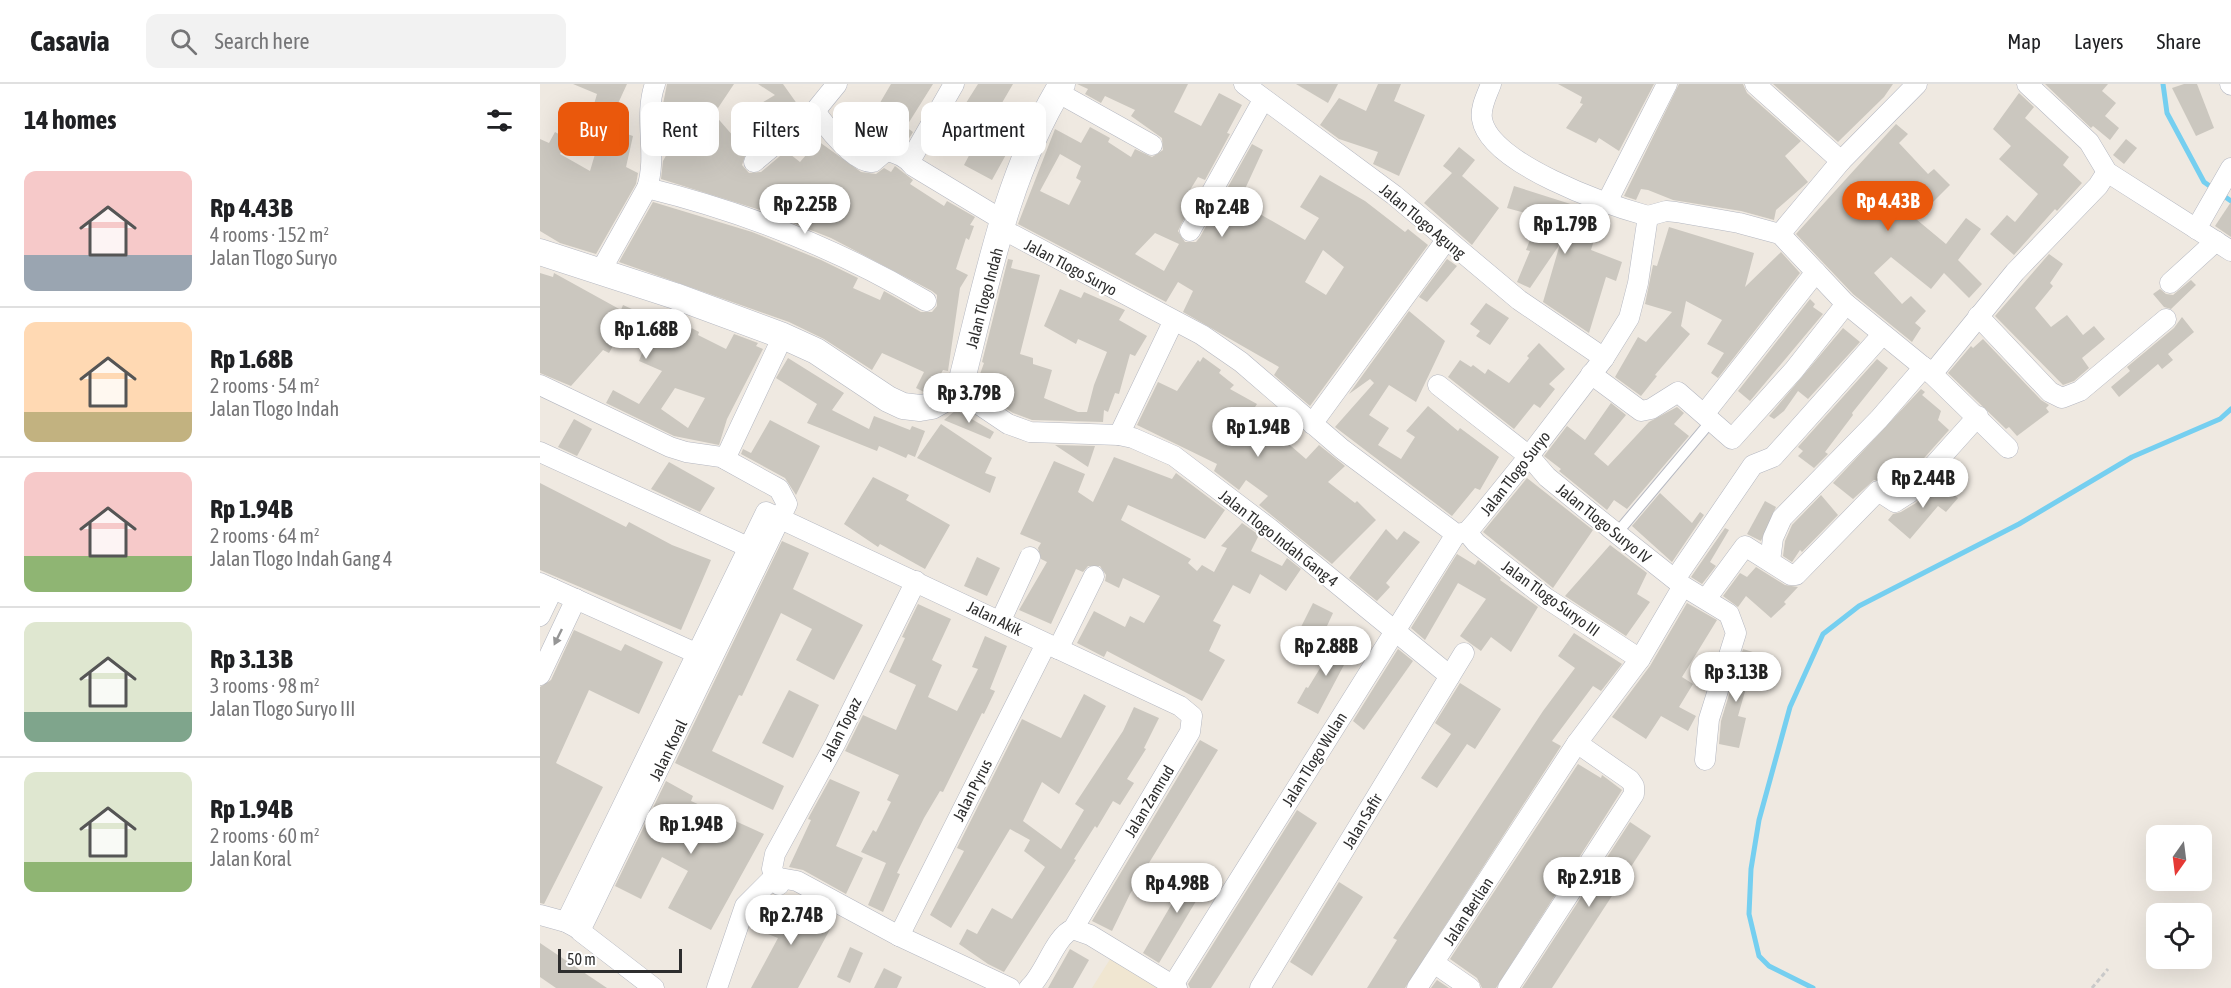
<!DOCTYPE html>
<meta charset="utf-8">
<style>
body{margin:0;font-family:"Asap Condensed",sans-serif;background:#f2f2f2;color:#202124;height:100vh;display:flex;flex-direction:column;font-size:22px;white-space:nowrap}
*{box-sizing:border-box;margin:0}
p{font-size:20px;color:#757577}
.icon{flex:none;width:33px;height:33px;fill:none;stroke:currentColor;stroke-width:2;stroke-linecap:round;stroke-linejoin:round}
.map{position:relative;flex:1;overflow:hidden}
.drawer{display:flex;flex-direction:column;background:#fff;width:540px}
.drawer>*{flex:none}
.banner{position:absolute;left:18px;top:18px;width:570px;height:54px;display:flex;gap:12px}
.needle{width:39px;rotate:194deg}
.fabs{position:absolute;left:1606px;top:741px;display:grid;gap:12px}
.fabs a{display:grid;place-items:center;width:66px;height:66px;border-radius:12px;background:#fff;box-shadow:0 6px 24px #0002;font-size:30px}
.scale{position:absolute;left:18px;bottom:15px;width:124px;box-sizing:border-box;padding-left:6px;border:3px solid #2e2e2e;border-top:0;font-size:16px;line-height:21px;white-space:nowrap;color:#2e2e2e;-webkit-text-stroke:4px #fff;paint-order:stroke}
.price{position:absolute;translate:-50% -51px;padding:0 14px;border-radius:21px;background:#fff;color:#222;font-size:20px;line-height:39px;filter:drop-shadow(0 2px 3px #0008)}
.price::after{content:'';position:absolute;left:50%;top:36px;width:18px;height:14px;margin-left:-9px;background:inherit;clip-path:polygon(0 0,100% 0,50% 100%)}
.price.active{background:#ea580c;color:#fff}
ul{padding:0;list-style:none}
li{display:flex;align-items:center;gap:18px;height:150px;padding:0 24px}
li+li{border-top:2px solid #e0e0e0}
li span{display:grid;place-items:center;flex:none;width:168px;height:120px;border-radius:12px;color:#555}
li>.icon{margin-inline-start:auto}
span .icon{width:72px;height:72px;fill:#fffc;stroke-width:1}
li b{font-size:26px}
h2{display:flex;justify-content:space-between;align-items:center;height:72px;padding:0 24px;font-size:26px}
.chip{padding:0 21px;border-radius:12px;background:#fff;box-shadow:0 6px 24px #0002;font-size:21px;line-height:54px}
.chip.active{background:#ea580c;color:#fff}
header{display:flex;align-items:center;gap:36px;box-sizing:border-box;height:84px;padding:0 30px;background:#fff;border-bottom:2px solid #e0e0e0}
header strong{font-size:28px}
nav{display:flex;gap:33px;margin-inline-start:auto;font-size:21px}
.search{width:420px;height:54px;background:#f2f2f2;display:flex;align-items:center;gap:15px;box-sizing:border-box;padding:0 21px;border-radius:12px;color:#757577;font-size:22px}
main{display:flex;flex:1;min-height:0}
.map>svg:first-child{display:block}
</style>
<header>
<strong>Casavia</strong>
<div class="search"><svg class="icon" aria-label="search" viewBox="0 0 24 24"><circle cx="10" cy="10" r="6"/><path d="M15 15l6 6"/></svg>Search here</div>
<nav><a>Map</a><a>Layers</a><a>Share</a></nav>
</header>
<main>
<section class="drawer">
<h2>14 homes<svg class="icon" aria-label="filters" viewBox="0 0 24 24"><path d="M4 7h16M4 17h16"/><circle cx="9" cy="7" r="2"/><circle cx="15" cy="17" r="2"/></svg></h2>
<ul>
<li><span style="background:linear-gradient(#f6c9c9 70%,#9aa5b1 0)"><svg class="icon" aria-label="home" viewBox="0 0 24 24"><path d="M3 11l9-7 9 7M6 9v11h12V9"/></svg></span><div><b>Rp 4.43B</b><p>4 rooms · 152 m²</p><p>Jalan Tlogo Suryo</p></div></li>
<li><span style="background:linear-gradient(#ffd9b3 75%,#c2b280 0)"><svg class="icon" aria-label="home" viewBox="0 0 24 24"><path d="M3 11l9-7 9 7M6 9v11h12V9"/></svg></span><div><b>Rp 1.68B</b><p>2 rooms · 54 m²</p><p>Jalan Tlogo Indah</p></div></li>
<li><span style="background:linear-gradient(#f6c9c9 70%,#8fb573 0)"><svg class="icon" aria-label="home" viewBox="0 0 24 24"><path d="M3 11l9-7 9 7M6 9v11h12V9"/></svg></span><div><b>Rp 1.94B</b><p>2 rooms · 64 m²</p><p>Jalan Tlogo Indah Gang 4</p></div></li>
<li><span style="background:linear-gradient(#dfe7d0 75%,#7fa58c 0)"><svg class="icon" aria-label="home" viewBox="0 0 24 24"><path d="M3 11l9-7 9 7M6 9v11h12V9"/></svg></span><div><b>Rp 3.13B</b><p>3 rooms · 98 m²</p><p>Jalan Tlogo Suryo III</p></div></li>
<li><span style="background:linear-gradient(#dfe7d0 75%,#8fb573 0)"><svg class="icon" aria-label="home" viewBox="0 0 24 24"><path d="M3 11l9-7 9 7M6 9v11h12V9"/></svg></span><div><b>Rp 1.94B</b><p>2 rooms · 60 m²</p><p>Jalan Koral</p></div></li>
</ul>
</section>
<div class="map">
<svg width="1691" height="904" viewBox="0 0 1691 904">
<rect width="100%" height="100%" fill="#efe9e1"/>
<!-- education -->
<polygon fill="#f0e6d1" points="572,872 620,904 552,904"/>
<g fill="none" stroke-linecap="round" stroke-linejoin="round">
<!-- stream -->
<g stroke="#75cff0" stroke-width="5">
<polyline points="1623,0 1627,29 1664,98 1691,117"/>
<polyline points="1273,904 1229,882 1219,872 1209,830 1211,785 1219,736 1250,623 1283,550 1319,522 1479,440 1592,373 1680,335 1691,325"/>
</g>
</g>
<!-- building -->
<g fill="#cbc7bf" fill-rule="evenodd">
<polygon points="33,0 87,0 75,26 88,32 81,48 93,52 86,83 98,89 96,100 56,170 20,159 0,147 0,55 9,59 15,48 28,55 20,70 50,87 61,50 56,48 60,37 50,34 57,10"/>
<polygon points="127,0 194,0 174,30 194,53 220,20 235,11 218,0 243,0 260,24 234,39 224,51 226,53 206,69 202,81 209,89 221,88 246,67 260,78 278,57 321,88 336,90 344,84 351,88 355,82 373,96 370,100 404,122 407,117 435,133 430,141 434,142 429,156 426,154 416,185 428,191 420,204 408,287 403,286 393,304 384,308 376,304 384,288 342,269 332,286 284,255 249,238 79,178 113,118 212,148 281,176 318,194 313,204 340,216 344,207 381,228 392,228 397,222 397,211 392,207 291,154 220,126 121,95 123,77 129,66 123,63 128,55 123,51 122,44 134,28 123,20"/>
<polygon points="351,0 393,0 366,43 373,48 365,61 338,50 329,66 317,58"/>
<polygon points="438,0 473,0 442,53 468,67 452,96 424,81 434,62 409,46"/>
<path d="M537,0H648L634,28L661,42L679,9L702,21L687,49L690,50L665,96L658,93L642,119L650,123L638,147L645,158H656L660,153L712,60L723,66L699,118L765,156L779,134L760,123L780,91L825,117L865,148L868,145L888,161L770,322L734,291L739,283L643,228L653,207L638,198L626,218L478,140L515,45L541,59L550,43L570,54L568,58L591,73L595,65L612,73L623,66L622,54L591,32L595,26L565,12L561,19L545,10L548,5ZM520,70L541,82L536,94L541,97L529,121L500,107ZM615,149L639,160L624,187L595,170ZM783,166L804,183L786,211L765,198Z"/>
<polygon points="756,0 798,0 788,19"/>
<polygon points="838,0 861,0 854,17 885,31 859,92 833,80 838,68 799,55 780,41 799,14 826,27"/>
<polygon points="1018,0 1114,0 1079,67 1059,54 1056,59 1026,44 1043,20 1040,19 1042,13"/>
<polygon points="1139,0 1203,0 1207,9 1261,57 1245,72 1268,98 1236,126 1234,136 1201,127 1133,116 1108,106 1101,105 1096,116 1084,112"/>
<polygon points="1233,0 1353,0 1344,13 1298,58"/>
<polygon points="1505,0 1568,0 1562,7 1576,19 1565,32 1579,44 1570,56 1553,42 1551,44"/>
<polygon points="1644,0 1657,0 1674,44 1656,52 1632,4"/>
<polygon points="1479,9 1494,23 1485,34 1529,73 1523,81 1542,99 1517,127 1515,125 1474,171 1450,150 1467,131 1475,138 1498,110 1459,75 1471,62 1453,45"/>
<polygon points="1356,40 1368,50 1359,59 1388,90 1394,85 1410,101 1376,135 1406,160 1426,134 1441,145 1418,176 1442,200 1429,214 1404,189 1391,205 1351,173 1334,189 1362,220 1371,212 1386,227 1375,239 1381,244 1372,258 1313,210 1256,150"/>
<polygon points="1586,55 1597,64 1584,80 1573,71"/>
<polygon points="919,63 935,76 922,92 959,124 932,161 884,119 912,89 903,82"/>
<polygon points="974,102 1062,130 1051,166 1082,178 1076,197 1066,193 1049,249 1003,218 1020,160 990,204 977,198 990,167 986,166 999,133 967,124"/>
<polygon points="1691,118 1691,153 1675,142"/>
<polygon points="1129,143 1214,169 1205,203 1241,168 1260,189 1178,294 1171,289 1184,269 1167,260 1182,236 1146,217 1141,242 1150,250 1115,291 1117,292 1101,312 1075,293 1098,253 1106,258 1132,228 1105,220 1113,181 1117,182"/>
<polygon points="1509,170 1523,180 1510,199 1513,202 1495,224 1511,243 1527,231 1543,251 1554,242 1565,255 1542,274 1549,284 1534,297 1523,301 1455,232"/>
<polygon points="468,175 473,176 471,184 500,191 480,270 493,274 493,280 512,286 504,314 538,328 547,328 554,301 567,268 538,255 536,260 504,242 520,205 541,214 544,208 585,226 579,236 607,252 595,272 590,270 579,310 575,309 568,328 564,326 563,338 492,336 473,329 435,304 444,279 442,278"/>
<polygon points="907,175 917,182 887,218 879,213"/>
<path d="M0,189L13,193L14,189L81,226L83,221L143,248L146,241L159,248L158,251L186,265L194,250L218,259L216,262L223,265L187,335L179,361L134,352L66,319L73,306L99,320L122,287L99,277L104,264L78,253L69,269L63,266L31,302L0,289ZM135,304L165,314L148,344L121,325Z"/>
<polygon points="1651,196 1656,201 1631,225 1624,223 1613,210 1620,205 1626,210 1633,211"/>
<polygon points="1270,215 1275,220 1273,223 1283,230 1210,317 1198,307"/>
<polygon points="946,219 969,234 950,261 936,252 940,247 930,240"/>
<polygon points="869,227 905,257 876,318 849,301 829,331 849,344 838,361 861,375 875,353 866,347 888,322 918,347 920,344 959,373 940,406 935,404 912,432 795,343 834,299 830,295 809,310"/>
<polygon points="1642,233 1654,248 1628,270 1633,276 1622,285 1618,280 1579,313 1571,303 1590,287 1587,283 1634,244"/>
<polygon points="1303,244 1320,258 1268,315 1258,307 1244,327 1234,335 1229,332"/>
<polygon points="1443,255 1501,316 1509,321 1506,324 1509,328 1477,352 1469,343 1466,345 1408,289 1431,262 1433,264"/>
<polygon points="999,259 1025,285 1009,300 1015,305 1000,324 994,320 974,345 908,293 920,276 931,283 933,281 945,290 948,285 969,299 989,274 987,272"/>
<polygon points="663,273 681,286 679,289 694,301 690,305 717,320 713,326 751,352 744,356 766,375 779,361 805,382 788,398 815,419 817,417 836,436 792,480 719,421 728,412 706,396 699,406 674,387 677,380 597,341 618,298 637,307 658,276 660,278"/>
<polygon points="248,274 304,309 292,326 329,345 334,332 370,346 372,342 385,347 375,373 368,370 366,374 339,362 337,367 267,339 277,320 236,294"/>
<polygon points="1337,275 1348,284 1312,329 1313,331 1285,368 1288,370 1274,384 1258,372 1263,367 1258,363"/>
<polygon points="1381,305 1385,308 1382,311 1401,327 1398,336 1409,346 1361,400 1355,404 1344,397 1334,396 1313,415 1293,399"/>
<polygon points="1071,319 1086,331 1054,370 1068,382 1109,338 1137,323 1144,329 1134,340 1149,352 1087,425 1074,416 1067,426 1019,387 1021,385 1004,372 1027,342 1045,356"/>
<polygon points="416,326 454,348 450,355 404,336"/>
<polygon points="34,335 52,345 37,372 18,363"/>
<polygon points="230,336 280,362 256,411 245,394 201,370 203,365 211,369"/>
<polygon points="401,340 452,374 445,389 456,393 450,409 377,374"/>
<polygon points="515,361 555,362 548,383"/>
<polygon points="574,373 632,395 636,389 685,426 665,455 588,421 581,436 651,475 648,479 657,487 662,481 674,488 687,464 681,462 702,439 719,451 711,467 742,482 747,474 761,485 746,507 720,490 710,510 693,501 673,537 681,541 669,567 685,576 662,617 567,567 564,573 537,559 554,527 585,543 590,532 604,539 620,512 583,494 579,504 565,497 566,491 560,482 548,482 543,488 536,485 511,540 479,526 507,478 501,475 498,464 501,459 480,450 514,377 545,390 538,408 553,418"/>
<polygon points="129,378 175,404 160,428 111,405"/>
<polygon points="333,393 369,411 366,416 410,441 385,485 340,460 338,463 304,440"/>
<polygon points="987,394 1053,446 1013,504 943,448"/>
<polygon points="1397,396 1418,414 1406,428 1398,422 1370,455 1348,436 1353,430 1361,428 1376,419"/>
<polygon points="0,399 86,443 89,438 132,461 171,476 141,546 0,486"/>
<polygon points="1120,409 1152,439 1160,428 1164,431 1132,478 1092,442"/>
<polygon points="1281,411 1298,431 1262,468 1260,466 1252,478 1243,472 1245,457 1252,441"/>
<polygon points="1225,417 1236,423 1221,457 1207,450"/>
<polygon points="1185,444 1189,446 1170,478 1176,482 1162,500 1151,493"/>
<polygon points="846,445 857,456 864,447 880,458 846,499 850,503 837,517 809,494"/>
<polygon points="242,457 269,469 253,505 323,541 294,596 256,576 272,545 241,529 202,612 199,611 172,667 244,702 233,726 135,679"/>
<polygon points="1070,461 1107,489 1097,510 1110,518 1086,552 1025,512"/>
<polygon points="917,470 935,481 938,476 961,494 960,496 998,523 971,568 951,553 941,567 920,552 946,515 918,499 885,556 871,544"/>
<polygon points="437,473 460,484 447,512 424,502"/>
<polygon points="1216,483 1245,501 1258,503 1244,518 1246,520 1231,534 1206,512 1198,523 1183,512 1200,489 1207,493"/>
<polygon points="773,519 793,529 781,555 760,545"/>
<polygon points="1147,519 1177,536 1142,593 1153,600 1139,623 1156,632 1148,647 1121,632 1106,655 1072,633 1110,582"/>
<polygon points="378,520 411,535 392,576 402,581 388,613 417,627 438,585 432,583 445,552 467,562 450,605 455,607 444,630 442,629 403,708 400,707 384,734 357,789 360,790 343,828 328,821 346,779 321,768 333,746 336,748 351,718 347,716 359,691 305,667 323,631 356,646 376,601 349,588 365,554 362,553"/>
<polygon points="34,546 81,567 85,560 123,578 99,630 49,606 16,679 63,703 4,820 0,819 0,603 11,596"/>
<polygon points="1034,549 1082,580 1061,607 1053,602 1012,657 1021,662 865,904 827,904 857,856 853,854 1003,627 1035,584 1018,572"/>
<polygon points="799,553 814,562 778,630 757,619 766,603 768,604"/>
<polygon points="858,565 873,577 824,646 813,637"/>
<polygon points="1203,565 1216,569 1198,632 1206,634 1199,664 1179,660 1181,637"/>
<polygon points="920,599 961,625 935,665 927,660 897,704 881,694 911,650 895,639"/>
<polygon points="249,606 279,621 253,674 222,659"/>
<polygon points="544,610 566,622 519,710 502,698 483,737 521,765 544,726 535,720 583,647 594,623 619,634 604,664 606,665 587,695 594,699 580,721 573,717 557,744 555,742 534,775 536,776 464,888 448,880 419,860 427,845 437,850 452,824 472,835 505,783 484,767 490,756 470,745 411,844 390,831 424,767 417,764 482,635 521,654"/>
<polygon points="660,656 678,666 590,810 572,847 552,837"/>
<polygon points="1038,680 1061,694 1062,691 1082,706 956,904 942,904 937,894 910,875"/>
<polygon points="290,695 320,708 296,762 323,774 306,810 263,786 249,783 271,736 268,735 270,731"/>
<polygon points="126,697 153,712 151,717 224,750 171,846 128,824 148,787 122,773 101,815 75,802"/>
<polygon points="757,726 777,739 671,904 650,904 648,900"/>
<polygon points="1090,738 1111,752 1012,904 982,904"/>
<polygon points="654,782 671,792 619,879 603,869"/>
<polygon points="799,798 823,813 772,892 750,878"/>
<polygon points="237,814 294,838 258,904 211,904 238,854 223,848"/>
<polygon points="0,859 67,904 16,904 0,893"/>
<polygon points="310,863 323,869 310,899 297,893"/>
<polygon points="530,865 549,876 533,904 508,904"/>
<polygon points="344,884 362,893 357,904 334,904"/>
<polygon points="897,896 909,904 891,904"/>
</g>
<g fill="none" stroke-linecap="round" stroke-linejoin="round">
<!-- service casing -->
<g stroke="#b4b7c1" stroke-width="12">
<polyline id="service" points="1077,449 1172,336"/>
</g>
<!-- minor casing -->
<g stroke="#b4b7c1" stroke-width="21">
<g id="minor">
<polyline points="704,0 854,111 979,216 1064,274"/>
<path d="M951,0C947,11 940,23 942,35C949,80 1068,121 1108,132"/>
<polyline points="1215,0 1301,77"/>
<polyline points="1487,0 1549,58 1567,88 1691,167"/>
<polyline points="1690,0 1691,1"/>
<polyline points="517,8 612,61"/>
<path d="M275,27C285,41 315,81 333,78L346,67C357,69 367,74 373,82L464,137"/>
<polyline points="370,77 414,0"/>
<polyline points="214,78 275,27 297,0"/>
<path d="M107,104C205,128 300,166 386,217"/>
<polyline points="1067,118 1127,0"/>
<polyline points="1108,132 1126,127 1136,128 1199,139 1240,150 1305,219 1392,290 1468,364"/>
<polyline points="462,145 662,251 701,278 802,365 916,450 927,448 935,439 989,372 1064,274 1089,234 1098,199 1108,132"/>
<polyline points="1656,145 1691,84"/>
<polyline points="650,147 723,16"/>
<polyline points="1240,150 1301,77 1377,0"/>
<path d="M60,188L107,104C118,70 103,34 115,0"/>
<polyline points="1630,199 1676,157"/>
<polyline points="1438,232 1510,308 1522,314 1540,307 1626,235"/>
<polyline points="1051,290 1101,327 1111,325 1138,308 1192,355 1254,286 1306,220"/>
<polyline points="1392,290 1475,188 1558,102 1567,88"/>
<polyline points="0,301 130,363 146,368 181,373 239,405 247,420 40,847 114,904"/>
<polyline points="898,301 989,372 1007,393 1051,429 1143,502 1189,530 1196,549 1169,635 1165,676"/>
<polyline points="419,307 468,340 490,348 579,351 593,354 634,372 729,444 910,592"/>
<polyline points="1165,329 1276,188"/>
<polyline points="772,340 907,155"/>
<polyline points="579,351 633,238"/>
<polyline points="0,368 208,463"/>
<polyline points="185,375 243,252"/>
<polyline points="927,448 936,459 1006,514 1100,575"/>
<polyline points="1230,477 1233,454 1242,434 1339,335 1384,283"/>
<polyline points="1135,495 1213,381 1233,373 1342,251"/>
<polyline points="0,499 158,570"/>
<polyline points="1166,515 1205,462 1251,491 1256,491 1338,407 1355,418 1369,409 1438,332"/>
<polyline points="0,532 13,505"/>
<polyline points="461,536 490,473"/>
<polyline points="518,565 554,492"/>
<polyline points="0,591 36,515"/>
<polyline points="239,801 232,785 235,770 295,660 376,497"/>
<polyline points="0,831 26,838 37,844"/>
<path d="M26,838L226,428L640,622L652,632L650,648L533,845C515,852 505,890 489,904"/>
<polyline points="533,845 550,851 637,904"/>
<polyline points="359,852 506,560"/>
<polyline points="894,879 930,904"/>
<polyline points="633,901 916,450"/>
<polyline points="177,904 205,822 234,793 257,797 359,852 470,904"/>
<polyline points="720,904 924,569"/>
<polyline points="877,904 1037,659 1100,575 1143,502"/>
<polyline points="968,904 1094,710 1094,702 1090,696 1037,659"/>
</g>
</g>
<!-- tertiary casing -->
<g stroke="#b4b7c1" stroke-width="27">
<path id="tertiary" d="M0,168L135,212L243,252L276,267L348,315L363,322L380,324L392,322L419,307C446,203 465,93 522,0"/>
</g>
<!-- path -->
<polyline stroke="#c9c9c9" stroke-width="3" stroke-dasharray="4.5 3" stroke-linecap="butt" points="1552,904 1568,885"/>
<!-- service -->
<use href="#service" stroke="#fff" stroke-width="10"/>
<!-- minor -->
<use href="#minor" stroke="#fff" stroke-width="20"/>
<!-- tertiary -->
<use href="#tertiary" stroke="#fff" stroke-width="26"/>
</g>
<!-- one-way arrows -->
<defs><path id="oneway-solid" d="M-6-.8H1V-3.2L6.5 0L1 3.2V.8H-6Z" transform="scale(1.5)"/></defs>
<use fill="#969696" href="#oneway-solid" transform="translate(18 553) rotate(116)"/>
<g text-anchor="middle" dominant-baseline="central" stroke-width="4.5" stroke-linejoin="round" paint-order="stroke">
<!-- street labels -->
<g font-size="16" fill="#2e2e2e" stroke="#fff">
<text transform="translate(883 137) rotate(40)">Jalan Tlogo Agung</text>
<text transform="translate(531 183) rotate(28)">Jalan Tlogo Suryo</text>
<text transform="translate(444 214) rotate(-75)">Jalan Tlogo Indah</text>
<text transform="translate(975 389) rotate(-52)">Jalan Tlogo Suryo</text>
<text transform="translate(1064 439) rotate(39)">Jalan Tlogo Suryo IV</text>
<text transform="translate(739 454) rotate(38)">Jalan Tlogo Indah Gang 4</text>
<text transform="translate(1011 514) rotate(36)">Jalan Tlogo Suryo III</text>
<text transform="translate(455 534) rotate(26)">Jalan Akik</text>
<text transform="translate(301 645) rotate(-63)">Jalan Topaz</text>
<text transform="translate(128 666) rotate(-64)">Jalan Koral</text>
<text transform="translate(774 675) rotate(-58)">Jalan Tlogo Wulan</text>
<text transform="translate(432 706) rotate(-63)">Jalan Pyrus</text>
<text transform="translate(609 717) rotate(-59)">Jalan Zamrud</text>
<text transform="translate(822 737) rotate(-59)">Jalan Safir</text>
<text transform="translate(928 827) rotate(-57)">Jalan Berlian</text>
</g>
</g>
</svg>
<div class="fabs">
<a><svg class="needle" viewBox="-14 -14 28 28"><path d="M0-13l5 13h-10z" fill="#e53935"/><path d="M0 13l5-13h-10z" fill="#757577"/></svg></a>
<a><svg class="icon" aria-label="locate" viewBox="0 0 24 24"><circle cx="12" cy="12" r="6"/><path d="M12 2v4M12 18v4M2 12h4M18 12h4"/></svg></a>
</div>
<div class="scale">50 m</div>
<b class="price active" style="left:1348px;top:148px">Rp 4.43B</b>
<b class="price" style="left:265px;top:151px">Rp 2.25B</b>
<b class="price" style="left:682px;top:154px">Rp 2.4B</b>
<b class="price" style="left:1025px;top:171px">Rp 1.79B</b>
<b class="price" style="left:106px;top:276px">Rp 1.68B</b>
<b class="price" style="left:429px;top:340px">Rp 3.79B</b>
<b class="price" style="left:718px;top:374px">Rp 1.94B</b>
<b class="price" style="left:1383px;top:425px">Rp 2.44B</b>
<b class="price" style="left:786px;top:593px">Rp 2.88B</b>
<b class="price" style="left:1196px;top:619px">Rp 3.13B</b>
<b class="price" style="left:151px;top:771px">Rp 1.94B</b>
<b class="price" style="left:1049px;top:824px">Rp 2.91B</b>
<b class="price" style="left:637px;top:830px">Rp 4.98B</b>
<b class="price" style="left:251px;top:862px">Rp 2.74B</b>
<div class="banner">
<a class="chip active">Buy</a>
<a class="chip">Rent</a>
<a class="chip">Filters</a>
<a class="chip">New</a>
<a class="chip">Apartment</a>
</div>
</div>
</main>
